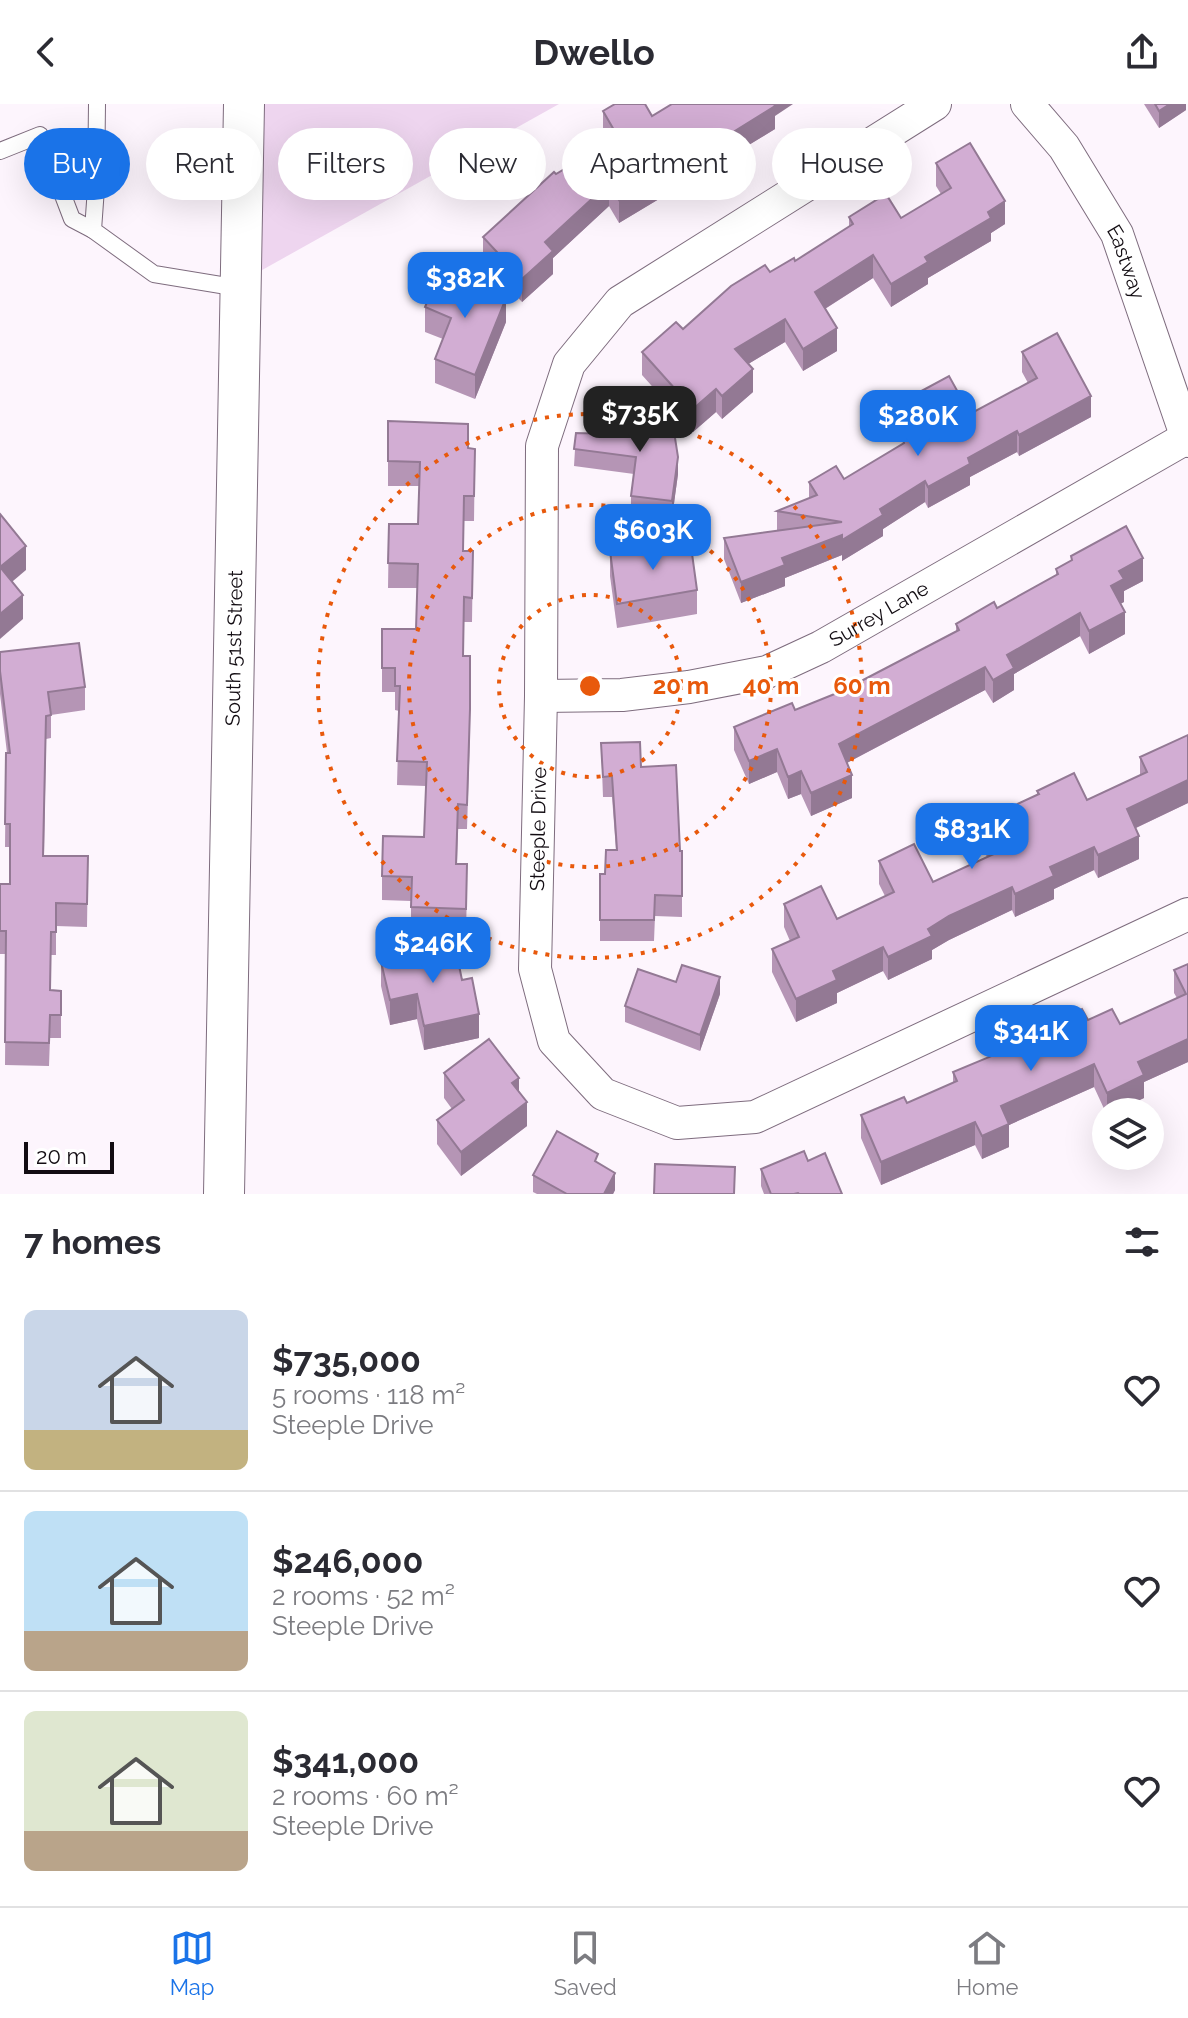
<!DOCTYPE html>
<meta charset="utf-8">
<style>
body{margin:0;font-family:Raleway,sans-serif;background:#f7f7f7;color:#2b2b33;height:100vh;display:flex;flex-direction:column;font-size:30px;white-space:nowrap}
*{box-sizing:border-box;margin:0}
p{font-size:26px;color:#7c7c81}
.icon{flex:none;width:44px;height:44px;fill:none;stroke:currentColor;stroke-width:2;stroke-linecap:round;stroke-linejoin:round}
.map{position:relative;height:1090px;overflow:hidden}
.side{display:flex;flex-direction:column;background:#fff;flex:1}
.side>*{flex:none}
.banner{position:absolute;left:24px;top:24px;width:1140px;height:72px;display:flex;gap:16px}
.tools{position:absolute;left:1092px;top:994px;display:grid;gap:16px}
.tools a{display:grid;place-items:center;width:72px;height:72px;border-radius:50%;background:#fff;box-shadow:0 8px 32px #0002;font-size:40px}
.scale{position:absolute;left:24px;bottom:20px;width:90px;box-sizing:border-box;padding-left:8px;border:4px solid #120c12;border-top:0;font-size:22px;line-height:28px;white-space:nowrap;color:#120c12;-webkit-text-stroke:6px #fff;paint-order:stroke}
.price{position:absolute;translate:-50% -68px;padding:0 18px;border-radius:16px;background:#1a73e8;color:#fff;font-size:26px;line-height:52px;filter:drop-shadow(0 2px 4px #0008)}
.price::after{content:'';position:absolute;left:50%;top:48px;width:24px;height:18px;margin-left:-12px;background:inherit;clip-path:polygon(0 0,100% 0,50% 100%)}
.price.on{background:#222;color:#fff}
ul{padding:0;list-style:none}
li{display:flex;align-items:center;gap:24px;height:200px;padding:0 24px}
li+li{border-top:2px solid #e1e1e2}
li span{display:grid;place-items:center;flex:none;width:224px;height:160px;border-radius:12px;color:#555}
li>.icon{margin-inline-start:auto}
span .icon{width:96px;height:96px;fill:#fffc;stroke-width:1}
li b{font-size:34px}
h2{display:flex;justify-content:space-between;align-items:center;height:96px;padding:0 24px;font-size:34px}
.pill{padding:0 28px;border-radius:36px;background:#fff;box-shadow:0 8px 32px #0002;font-size:28px;line-height:72px}
.pill.on{background:#1a73e8;color:#fff}
header{display:flex;justify-content:space-between;align-items:center;height:104px;padding:0 24px;background:#fff;font-size:36px;font-weight:700}
.tabs{display:flex;justify-content:space-around;align-items:center;height:112px;border-top:2px solid #e1e1e2;background:#fff;font-size:22px;color:#7c7c81}
.tabs a{display:grid;justify-items:center;gap:4px}
.tabs .on{color:#1a73e8}
.map>svg:first-child{display:block}
</style>
<header><svg class="icon" aria-label="back" viewBox="0 0 24 24"><path d="M15 5l-7 7 7 7"/></svg>Dwello<svg class="icon" aria-label="share" viewBox="0 0 24 24"><path d="M12 15V3M7 8l5-5 5 5M5 13v7h14v-7"/></svg></header>
<div class="map">
<svg width="1188" height="1090" viewBox="0 0 1188 1090">
<rect width="100%" height="100%" fill="#fdf5fd"/>
<!-- green -->
<polygon fill="#eed5ef" points="260,0 559,0 255,170"/>
<g fill="none" stroke-linecap="round" stroke-linejoin="round">
<!-- service casing -->
<g stroke="#7e6c7e" stroke-width="18">
<g id="service">
<polyline points="97,0 96,84 93,126 154,170 239,184"/>
<polyline points="0,47 40,31 72,115 93,126"/>
</g>
</g>
<!-- minor casing -->
<g stroke="#7e6c7e" stroke-width="34">
<g id="minor">
<polyline points="935,0 620,198 569,260 542,342 541,592 535,865 554,937 603,990 677,1019 755,1013 1188,810"/>
<path id="s1" d="M1027,0L1064,43L1117,130L1188,337"/>
<path id="s2" d="M541,592L622,591L689,583L767,568L821,543L1188,333"/>
</g>
</g>
<!-- tertiary casing -->
<g stroke="#7e6c7e" stroke-width="42">
<g id="tertiary">
<path id="s3" d="M224,1090L244,0"/>
</g>
</g>
<!-- service -->
<use href="#service" stroke="#fff" stroke-width="16"/>
<!-- minor -->
<use href="#minor" stroke="#fff" stroke-width="32"/>
<!-- tertiary -->
<use href="#tertiary" stroke="#fff" stroke-width="40"/>
</g>
<!-- wall -->
<g fill="#b595b5">
<polygon points="1144,0 1186,0 1186,6 1159,24"/>
<polygon points="603,7 652,12 775,12 775,25 709,65 703,56 659,84 659,95 619,119 609,102 553,154 553,170 522,198 483,156 483,133 556,70 608,39 603,30"/>
<polygon points="936,59 1005,120 991,129 991,137 928,174 928,180 891,203 873,174 825,205 837,247 803,267 785,238 748,260 753,288 722,315 716,308 693,328 642,271 642,248 683,225 770,168 795,157 849,123 849,113 901,114 941,90 936,82"/>
<polygon points="425,203 506,218 475,295 435,279 435,255 443,235 425,228"/>
<polygon points="1022,248 1091,313 1019,352 1017,348 970,373 970,381 928,404 925,398 883,425 883,432 842,457 842,451 785,474 785,482 741,499 724,455 724,434 777,427 777,407 809,394 809,378 844,375 903,340 903,336 921,326 914,312 914,291 970,310 1028,279 1022,268"/>
<polygon points="388,317 468,344 475,345 474,417 464,417 464,447 473,447 472,518 464,518 464,552 470,630 467,725 458,725 457,760 467,784 466,829 411,828 411,797 382,796 382,772 424,733 426,682 397,681 399,607 395,606 395,588 382,588 382,525 416,525 417,484 388,484 389,420 418,420 419,382 388,382"/>
<polygon points="576,329 678,370 672,414 631,408 631,392 634,370 574,362"/>
<polygon points="665,445 697,486 697,510 617,524 610,472 610,447"/>
<polygon points="1071,452 1143,477 1124,487 1124,498 1121,499 1125,530 1089,550 1080,532 1014,570 1014,586 993,599 985,586 847,659 852,694 811,712 801,690 788,695 777,668 749,680 734,646 734,623 795,606 842,587 956,527 956,520 997,504 1056,471 1056,465 1071,457"/>
<polygon points="0,548 85,583 85,606 51,611 51,634 46,635 44,752 88,752 87,823 56,822 56,851 51,851 51,886 61,887 61,934 50,934 49,962 5,961 6,850 0,850 0,817 10,780 10,743 5,743 6,649 7,649 0,590"/>
<polygon points="601,639 641,663 680,747 682,747 682,813 655,812 654,837 600,837 600,770 605,770 616,746 612,693 603,693"/>
<polygon points="1140,653 1188,699 1136,724 1139,755 1098,774 1094,766 1054,785 1054,795 1015,813 1012,806 949,836 932,846 932,855 888,876 883,867 837,889 837,899 796,918 772,868 772,845 790,837 784,823 784,800 837,815 885,792 879,780 879,757 933,778 987,753 981,740 981,717 1037,691 1037,687 1087,696 1140,672"/>
<polygon points="381,858 462,876 479,934 424,946 417,915 390,921 381,882"/>
<polygon points="1188,860 1188,958 1144,978 1144,994 1114,1008 1106,1009 1094,983 1009,1021 1009,1043 982,1055 975,1041 881,1081 861,1034 861,1011 907,999 953,979 953,968 1044,930 1044,923 1088,916 1120,920 1177,894 1174,889 1174,866"/>
<polygon points="676,878 720,890 700,947 625,918 625,902"/>
<polygon points="444,969 519,987 527,1022 461,1072 437,1040 437,1016 452,1005 444,994"/>
<polygon points="808,1057 842,1090 764,1090 761,1082 761,1065"/>
<polygon points="598,1059 615,1086 613,1090 537,1090 533,1088 533,1071"/>
</g>
<!-- shaded-wall -->
<g fill="#937994">
<polygon points="769,0 793,0 775,12 775,25 709,65 709,43"/>
<polygon points="1170,0 1186,0 1186,6 1159,24 1159,7"/>
<polygon points="703,33 703,56 659,84 659,95 619,119 619,96 654,64"/>
<polygon points="609,79 609,102 553,154 553,170 522,198 522,175 545,138"/>
<polygon points="1005,97 1005,120 991,129 991,137 928,174 928,180 891,203 891,180 925,153 988,108"/>
<polygon points="873,151 873,174 815,211 815,188"/>
<polygon points="506,194 506,218 475,295 475,271"/>
<polygon points="785,215 785,238 735,268 735,245"/>
<polygon points="837,224 837,247 803,267 803,245"/>
<polygon points="753,265 753,288 722,315 722,292"/>
<polygon points="716,285 716,308 693,328 693,305"/>
<polygon points="1091,292 1091,313 1019,352 1019,331"/>
<polygon points="1017,327 1017,348 970,373 970,381 928,404 928,383 968,354"/>
<polygon points="678,353 678,370 672,414 672,397"/>
<polygon points="925,377 925,398 883,425 883,432 842,457 842,436 880,405"/>
<polygon points="842,431 842,451 785,474 785,482 741,499 741,478 782,454"/>
<polygon points="26,442 26,466 0,488 0,463"/>
<polygon points="1143,454 1143,477 1124,487 1124,498 1111,505 1111,482 1119,467"/>
<polygon points="23,491 23,515 0,535 0,510"/>
<polygon points="1125,508 1125,530 1089,550 1089,527"/>
<polygon points="1080,509 1080,532 1014,570 1014,586 993,599 993,576 1007,551"/>
<polygon points="985,563 985,586 839,663 839,640"/>
<polygon points="777,645 777,668 749,680 749,657"/>
<polygon points="801,667 801,690 788,695 788,673"/>
<polygon points="852,671 852,694 811,712 811,689"/>
<polygon points="1188,676 1188,699 1127,728 1127,705"/>
<polygon points="1139,732 1139,755 1098,774 1098,751"/>
<polygon points="1094,743 1094,766 1054,785 1054,795 1015,813 1015,790 1050,763"/>
<polygon points="1012,783 1012,806 949,836 932,846 932,855 888,876 888,853 928,825 949,812"/>
<polygon points="883,843 883,867 837,889 837,899 796,918 796,895 833,867"/>
<polygon points="720,873 720,890 700,947 700,931"/>
<polygon points="417,890 417,915 390,921 390,896"/>
<polygon points="479,910 479,934 424,946 424,922"/>
<polygon points="1188,935 1188,958 1144,978 1144,994 1114,1008 1107,1008 1107,989 1138,958"/>
<polygon points="1094,960 1094,983 1009,1021 1009,1043 982,1055 982,1032 1001,1002"/>
<polygon points="519,974 519,998 512,979"/>
<polygon points="527,998 527,1022 461,1072 461,1048"/>
<polygon points="975,1018 975,1041 881,1081 881,1058"/>
<polygon points="615,1069 615,1086 613,1090 604,1090"/>
</g>
<!-- building -->
<g fill="#d2add3" stroke="#937994" stroke-width="2">
<polygon points="615,0 645,0 652,12 672,0 774,0 775,2 709,43 703,33 654,64 659,72 619,96 609,79 545,138 553,147 522,175 483,133 554,68 556,70 618,33 603,7"/>
<polygon points="1155,0 1170,0 1159,7"/>
<polygon points="970,39 1005,97 988,108 991,114 925,153 928,158 891,180 873,151 815,188 837,224 803,245 785,215 735,245 753,265 722,292 716,285 693,305 642,248 676,218 683,225 731,182 765,161 770,168 794,154 795,157 853,120 849,113 886,90 901,114 951,84 936,59"/>
<polygon points="440,167 506,194 475,271 435,255 451,214 425,203"/>
<polygon points="1057,229 1091,292 1019,331 1017,327 968,354 970,360 928,383 925,377 880,405 883,411 842,436 842,431 782,454 785,461 741,478 724,434 842,418 777,407 817,391 809,378 836,362 844,375 904,339 903,336 930,320 914,291 949,272 970,310 1037,274 1022,248"/>
<polygon points="615,313 673,321 678,353 672,397 631,392 636,353 574,345 576,329 613,330"/>
<polygon points="388,317 468,320 468,344 475,345 474,392 464,392 463,447 473,447 472,494 464,493 463,552 470,552 470,605 467,701 458,700 456,760 467,760 466,805 411,803 412,773 382,772 383,732 424,733 427,658 397,657 400,582 395,582 395,564 382,564 382,525 416,525 418,460 388,459 389,420 418,420 420,358 388,357"/>
<polygon points="0,410 26,442 0,463 23,491 0,510"/>
<polygon points="1126,422 1143,454 1119,467 1124,475 1111,482 1125,508 1089,527 1080,509 1007,551 1014,564 993,576 985,563 839,640 852,671 811,689 801,667 788,673 777,645 749,657 734,623 792,599 795,606 842,587 959,526 956,520 994,498 997,504 1058,470 1056,465 1072,456 1071,452"/>
<polygon points="690,435 697,486 617,500 610,447 665,439 664,446"/>
<polygon points="79,539 85,583 48,588 51,611 46,612 43,752 88,752 87,800 56,799 56,828 51,828 50,886 61,887 61,911 50,911 49,939 5,938 6,827 0,827 0,780 10,780 10,720 5,720 6,649 10,649 0,567 0,548"/>
<polygon points="1188,631 1188,676 1127,705 1139,732 1098,751 1094,743 1050,763 1054,772 1015,790 1012,783 949,812 928,825 932,832 888,853 883,843 833,867 837,876 796,895 772,845 799,833 784,800 821,782 837,815 894,788 879,757 914,740 933,778 996,749 981,717 1039,690 1037,687 1074,669 1087,696 1147,668 1140,653"/>
<polygon points="640,638 641,663 676,661 680,747 682,747 682,792 655,791 654,816 600,816 600,770 605,770 606,746 617,746 612,672 603,673 601,639"/>
<polygon points="455,842 462,876 472,874 479,910 424,922 417,890 390,896 381,858"/>
<polygon points="1188,860 1188,935 1138,958 1144,971 1107,989 1094,960 1001,1002 1009,1020 982,1032 975,1018 881,1058 861,1011 904,993 907,999 957,977 953,968 1047,929 1044,923 1082,905 1088,916 1112,905 1120,920 1186,890 1174,866"/>
<polygon points="682,861 720,873 700,931 625,902 638,865 676,878"/>
<polygon points="489,935 519,974 512,979 527,998 461,1048 437,1016 464,996 444,969"/>
<polygon points="557,1027 598,1050 595,1057 615,1069 604,1090 567,1090 533,1071"/>
<polygon points="804,1047 808,1057 825,1049 842,1090 799,1090 798,1089 794,1090 771,1090 761,1065"/>
<polygon points="655,1060 735,1063 734,1090 654,1090"/>
</g>
<!-- distance rings -->
<g fill="none" stroke="#e8590c" stroke-width="4" stroke-dasharray="4 8">
<circle cx="590" cy="582" r="91"/>
<circle cx="590" cy="582" r="181"/>
<circle cx="590" cy="582" r="272"/>
</g>
<g text-anchor="middle" dominant-baseline="central" stroke-width="6" stroke-linejoin="round" paint-order="stroke">
<!-- street labels -->
<g font-size="20" fill="#120c12" stroke="#fff">
<text stroke="none"><textPath href="#s1" startOffset="188">Eastway</textPath></text>
<text stroke="none"><textPath href="#s2" startOffset="354">Surrey Lane</textPath></text>
<text stroke="none"><textPath href="#s3" startOffset="546">South 51st Street</textPath></text>
<text transform="translate(538 725) rotate(-89)">Steeple Drive</text>
</g>
</g>
<circle cx="590" cy="582" r="12" fill="#e8590c" stroke="#fff" stroke-width="4"/>
<g font-size="24" text-anchor="middle" font-weight="bold" fill="#e8590c" stroke="#fff" stroke-width="6" stroke-linejoin="round" paint-order="stroke">
<text x="681" y="590">20 m</text>
<text x="771" y="590">40 m</text>
<text x="862" y="590">60 m</text>
</g>
</svg>
<div class="tools">
<a><svg class="icon" aria-label="layers" viewBox="0 0 24 24"><path d="M12 4l9 5-9 5-9-5zM3 14l9 5 9-5"/></svg></a>
</div>
<div class="scale">20 m</div>
<b class="price" style="left:465px;top:216px">$382K</b>
<b class="price on" style="left:640px;top:350px">$735K</b>
<b class="price" style="left:918px;top:354px">$280K</b>
<b class="price" style="left:653px;top:468px">$603K</b>
<b class="price" style="left:972px;top:767px">$831K</b>
<b class="price" style="left:433px;top:881px">$246K</b>
<b class="price" style="left:1031px;top:969px">$341K</b>
<div class="banner">
<a class="pill on">Buy</a>
<a class="pill">Rent</a>
<a class="pill">Filters</a>
<a class="pill">New</a>
<a class="pill">Apartment</a>
<a class="pill">House</a>
</div>
</div>
<section class="side">
<h2>7 homes<svg class="icon" aria-label="filters" viewBox="0 0 24 24"><path d="M4 7h16M4 17h16"/><circle cx="9" cy="7" r="2"/><circle cx="15" cy="17" r="2"/></svg></h2>
<ul>
<li><span style="background:linear-gradient(#c9d6e8 75%,#c2b280 0)"><svg class="icon" aria-label="home" viewBox="0 0 24 24"><path d="M3 11l9-7 9 7M6 9v11h12V9"/></svg></span><div><b>$735,000</b><p>5 rooms · 118 m²</p><p>Steeple Drive</p></div><svg class="icon" aria-label="heart" viewBox="0 0 24 24"><path d="M12 20l-8-8c-3-5 5-10 8-4 3-6 11-1 8 4z"/></svg></li>
<li><span style="background:linear-gradient(#bfe0f5 75%,#b9a48a 0)"><svg class="icon" aria-label="home" viewBox="0 0 24 24"><path d="M3 11l9-7 9 7M6 9v11h12V9"/></svg></span><div><b>$246,000</b><p>2 rooms · 52 m²</p><p>Steeple Drive</p></div><svg class="icon" aria-label="heart" viewBox="0 0 24 24"><path d="M12 20l-8-8c-3-5 5-10 8-4 3-6 11-1 8 4z"/></svg></li>
<li><span style="background:linear-gradient(#dfe7d0 75%,#b9a48a 0)"><svg class="icon" aria-label="home" viewBox="0 0 24 24"><path d="M3 11l9-7 9 7M6 9v11h12V9"/></svg></span><div><b>$341,000</b><p>2 rooms · 60 m²</p><p>Steeple Drive</p></div><svg class="icon" aria-label="heart" viewBox="0 0 24 24"><path d="M12 20l-8-8c-3-5 5-10 8-4 3-6 11-1 8 4z"/></svg></li>
</ul>
</section>
<nav class="tabs">
<a class="on"><svg class="icon" aria-label="map" viewBox="0 0 24 24"><path d="M3 6l6-2 6 2 6-2v14l-6 2-6-2-6 2zM9 4v14M15 6v14"/></svg>Map</a>
<a><svg class="icon" aria-label="saved" viewBox="0 0 24 24"><path d="M7 4h10v16l-5-4-5 4z"/></svg>Saved</a>
<a><svg class="icon" aria-label="home" viewBox="0 0 24 24"><path d="M3 11l9-7 9 7M6 9v11h12V9"/></svg>Home</a>
</nav>
